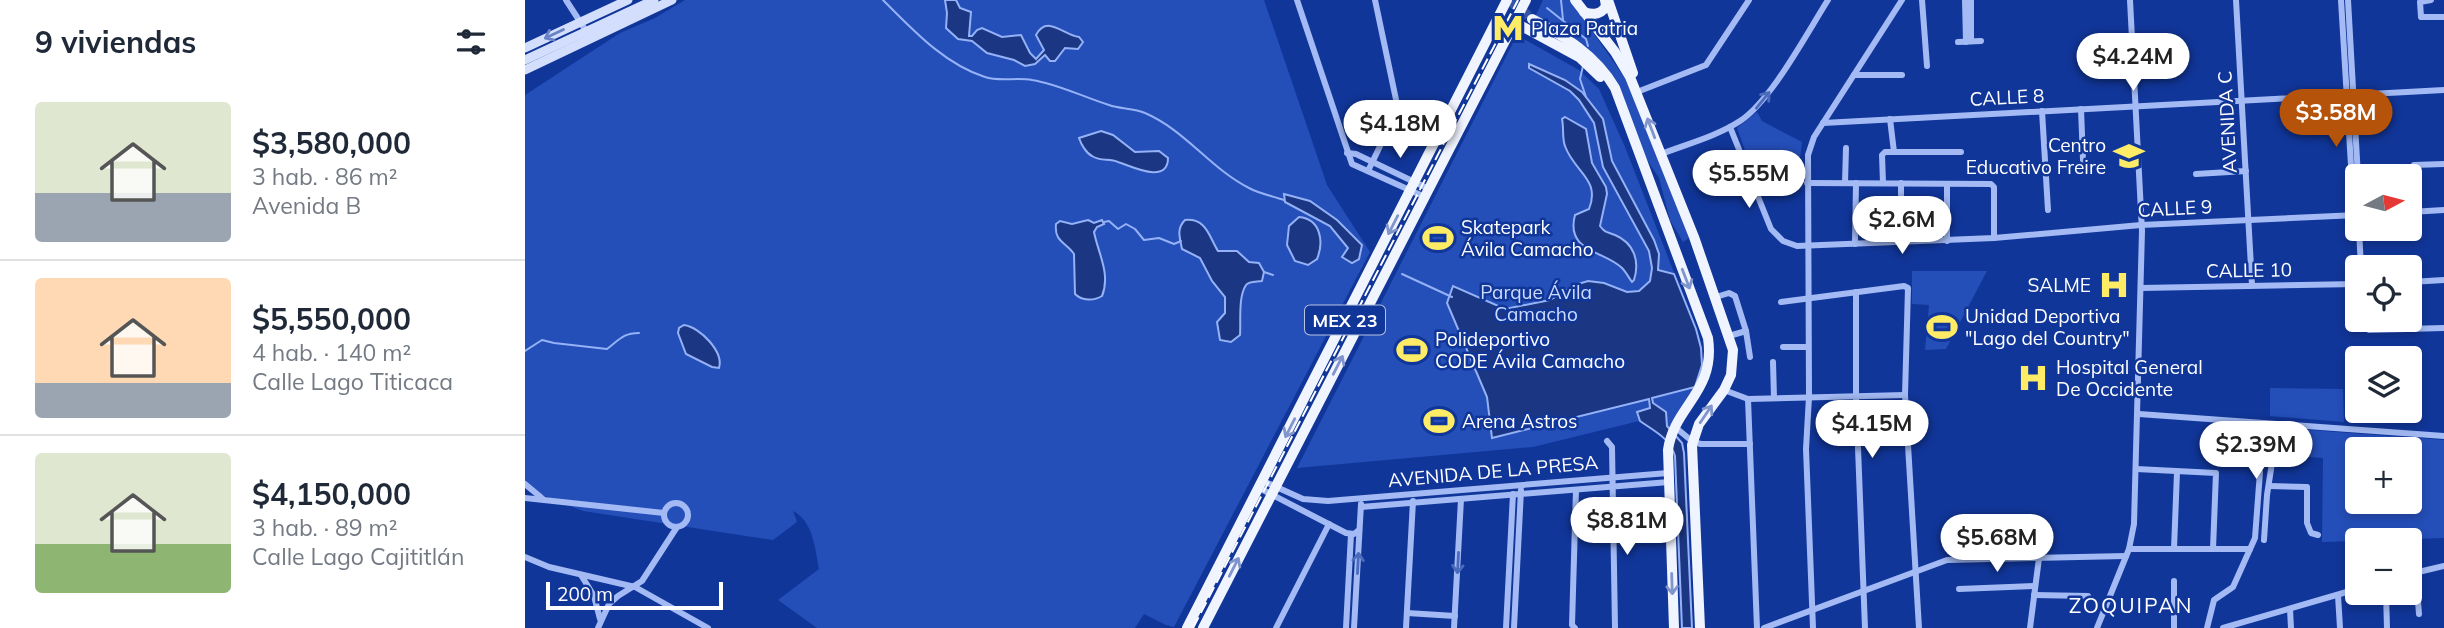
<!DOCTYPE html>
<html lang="es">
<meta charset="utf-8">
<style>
body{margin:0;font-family:Mulish,sans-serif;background:#f2f2f3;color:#1f2937;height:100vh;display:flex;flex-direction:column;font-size:26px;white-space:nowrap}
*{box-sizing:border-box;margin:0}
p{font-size:23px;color:#747a83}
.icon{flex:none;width:38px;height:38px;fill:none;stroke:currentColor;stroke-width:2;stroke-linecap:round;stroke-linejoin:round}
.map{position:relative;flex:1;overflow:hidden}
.side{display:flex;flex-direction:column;background:#fff;width:525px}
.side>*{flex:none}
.needle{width:46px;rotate:83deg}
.controls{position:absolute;left:1820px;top:164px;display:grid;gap:14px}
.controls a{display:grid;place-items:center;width:77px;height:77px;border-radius:7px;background:#fff;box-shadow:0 4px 10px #0003;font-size:35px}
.scale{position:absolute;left:21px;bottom:18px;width:177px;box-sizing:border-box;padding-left:7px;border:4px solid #fff;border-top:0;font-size:19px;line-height:24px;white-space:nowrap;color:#fff;-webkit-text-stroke:5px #113699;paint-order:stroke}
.price{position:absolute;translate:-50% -60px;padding:0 16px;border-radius:24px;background:#fff;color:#222;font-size:23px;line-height:46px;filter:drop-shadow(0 2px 4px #0008)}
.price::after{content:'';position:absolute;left:50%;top:42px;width:21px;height:16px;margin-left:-10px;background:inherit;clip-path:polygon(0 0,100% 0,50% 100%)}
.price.current{background:#b45309;color:#fff}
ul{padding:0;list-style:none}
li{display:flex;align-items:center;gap:21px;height:175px;padding:0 35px}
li+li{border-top:2px solid #e0e1e3}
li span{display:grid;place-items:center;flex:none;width:196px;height:140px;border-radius:7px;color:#555}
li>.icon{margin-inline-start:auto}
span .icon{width:84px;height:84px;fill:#fffc;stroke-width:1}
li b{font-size:30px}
h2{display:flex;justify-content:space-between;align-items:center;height:84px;padding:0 35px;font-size:30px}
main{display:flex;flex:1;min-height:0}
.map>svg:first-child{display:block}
</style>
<main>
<section class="side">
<h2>9 viviendas<svg class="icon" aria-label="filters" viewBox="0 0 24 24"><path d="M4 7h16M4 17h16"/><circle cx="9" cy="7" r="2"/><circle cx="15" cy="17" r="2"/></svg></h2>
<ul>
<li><span style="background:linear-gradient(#dfe7d0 65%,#9aa5b1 0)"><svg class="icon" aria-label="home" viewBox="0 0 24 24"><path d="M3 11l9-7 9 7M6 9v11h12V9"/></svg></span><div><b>$3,580,000</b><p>3 hab. · 86 m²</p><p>Avenida B</p></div></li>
<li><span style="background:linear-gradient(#ffd9b3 75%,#9aa5b1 0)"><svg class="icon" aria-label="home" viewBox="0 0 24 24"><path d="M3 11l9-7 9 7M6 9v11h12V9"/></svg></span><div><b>$5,550,000</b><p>4 hab. · 140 m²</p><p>Calle Lago Titicaca</p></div></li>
<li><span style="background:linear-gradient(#dfe7d0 65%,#8fb573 0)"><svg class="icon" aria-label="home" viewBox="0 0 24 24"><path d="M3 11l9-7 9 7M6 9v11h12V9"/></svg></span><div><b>$4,150,000</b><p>3 hab. · 89 m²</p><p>Calle Lago Cajititlán</p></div></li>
</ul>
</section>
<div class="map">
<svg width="1919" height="628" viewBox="0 0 1919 628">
<rect width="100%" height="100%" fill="#113699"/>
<!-- green -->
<g fill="#244eb8" fill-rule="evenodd">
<path d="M160,0H739L802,185L845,252L649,627L641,625L619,614L610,628H292L253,600L294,569C290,548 288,521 268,511L272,522L248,540L58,511L0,488V95L95,33L130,18Z"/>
<polygon points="1018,0 1045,0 1102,81 1164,238 1158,242 1145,220 1134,178 1117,152 1092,85 1010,17"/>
<polygon points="992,35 1054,70 1074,89 1100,147 1171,329 1177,365 1170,387 1141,439 1114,421 1008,447 772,468"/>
<polygon points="1232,112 1237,121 1277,142 1274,167 1230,178 1212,128"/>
<polygon points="1387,271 1462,271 1421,349 1400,350 1404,305 1387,304"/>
<polygon points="1745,388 1818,389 1819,422 1745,416"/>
<path d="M1758,428L1919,440V538L1797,542L1798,458L1756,455ZM1832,450H1885V502H1832Z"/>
</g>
<!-- water -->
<g fill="#1b3682" stroke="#95b2f7" stroke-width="2">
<path d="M420,0H431L435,8L446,12L444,36H447L452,30L457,28L477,37L496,35L505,53L511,59L519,50L511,35C522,14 538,35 554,37L558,42L553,49L540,48L530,61H525L520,55L510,64L500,66L489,60L462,53L447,41L433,39L421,28L422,13Z"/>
<path d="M1004,64L1040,80L1057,92L1078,119L1087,161L1129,240L1134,254L1133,270L1149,274L1171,329L1176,348L1177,365L1170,387L1127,398L1128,403L1141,412L1142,426L1157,443L1159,453L1167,628H1157L1150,456C1145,438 1129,431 1115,421L1112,412L1125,408L1124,399L967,438L962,397L922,303L928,286L980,309L1025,300L1050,285L1063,281L1079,283L1102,292L1114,291L1125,281L1127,268L1124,251L1078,167L1069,123L1054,100L1045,91L1004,68Z"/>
<path d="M1040,117L1061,129L1067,163L1081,187L1082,194L1075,226C1080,233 1083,232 1090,235C1109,243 1115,261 1109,280L1107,282C1104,278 1101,272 1097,268C1080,251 1040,252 1050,215L1064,209C1076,179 1049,172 1040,146C1037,139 1039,128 1037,119Z"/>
<path d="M576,131L588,135L610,152L634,151L643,158C643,185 606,166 593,162C584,158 576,162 567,156C561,153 556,144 554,138Z"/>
<polygon points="759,194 785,201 812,220 837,245 834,259 827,263 817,257 823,248 805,226 760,202"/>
<path d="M774,217C796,219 799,242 792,259L783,265L770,261L762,245L764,226Z"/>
<path d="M563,220L569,223L577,220L579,224L572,227L569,232C573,253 586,274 577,296C569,301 557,301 550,294L549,254C541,242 529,242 531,224L535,221L547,224Z"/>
<path d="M660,220C682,218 684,237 693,251H712L724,262L734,263L739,272L737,281C732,282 724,281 721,285C713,297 716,321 715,335L706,342L695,340L692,322L700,313V297L687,281L675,258L657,249C655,238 651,229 660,220Z"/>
<path d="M159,325C175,327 199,352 194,368L187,367L161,354L153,333L154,328Z"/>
</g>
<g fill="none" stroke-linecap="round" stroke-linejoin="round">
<!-- stream -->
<g stroke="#95b2f7" stroke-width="2">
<path d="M358,0C387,29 419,64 460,77C474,82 492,77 507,80C533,84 558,97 584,105C595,109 609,108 620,113C660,130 686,169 724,188C735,194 748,196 759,200"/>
<polyline points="1036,0 1038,20"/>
<polyline points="1022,8 1061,39 1063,46"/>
<polyline points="1058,66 1055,79 1061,97"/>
<polyline points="579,222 584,221 593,229 601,224 610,229 619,240 634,238 649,244 656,241"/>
<polyline points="739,272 748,275"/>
<polyline points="877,274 927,297"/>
<path d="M0,351L17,340L29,343L82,349C94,340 98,333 114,333"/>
</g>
<!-- primary-tunnel -->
<polyline stroke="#3554a8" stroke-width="10" stroke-dasharray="10 5" stroke-linecap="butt" points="984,0 1007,19"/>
<!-- minor -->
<g stroke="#a3baf4" stroke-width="6">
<polyline points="41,0 63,34"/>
<polyline points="772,0 827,164 900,197"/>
<polyline points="1397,0 1402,66"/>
<polyline points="1440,0 1441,42"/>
<polyline points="1446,0 1446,41"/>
<polyline points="1711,0 1727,285"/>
<polyline points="1816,0 1829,215 1832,222"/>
<polyline points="1823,0 1833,177"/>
<polyline points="1906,0 1895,2 1896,17 1919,17"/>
<polyline points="1433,42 1456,41"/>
<polyline points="1329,75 1377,75"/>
<polyline points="1112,92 1181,65 1224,0"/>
<polyline points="1556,109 1558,160"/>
<polyline points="1517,111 1523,210"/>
<polyline points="1365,119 1369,152"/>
<polyline points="1298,123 1919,90"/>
<polyline points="1205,127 1246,229 1258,241 1272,246 1469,238 1616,225 1832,215"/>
<polyline points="822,153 831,154 904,189"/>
<path d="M1136,154C1162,144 1192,136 1215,121C1246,101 1282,33 1303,0"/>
<polyline points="1889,165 1919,164"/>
<polyline points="843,171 873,109 850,0"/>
<polyline points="1671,174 1721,171"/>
<polyline points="1282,183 1466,184 1469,187 1469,238"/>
<polyline points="1320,183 1321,148"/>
<polyline points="1358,183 1357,155 1360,152 1436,152"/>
<polyline points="1885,212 1919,210"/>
<polyline points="1834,229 1836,268"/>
<polyline points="1422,241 1422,184"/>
<polyline points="1376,243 1376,183"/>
<polyline points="1330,244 1331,183"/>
<polyline points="1885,282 1919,280"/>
<polyline points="1616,288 1832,284"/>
<polyline points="1331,292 1331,396 1340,628"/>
<polyline points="1191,297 1204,293 1210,296 1221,331"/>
<polyline points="1256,302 1379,286 1383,288 1380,395 1394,628"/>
<polyline points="1839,320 1841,328 1844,330 1919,328"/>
<polyline points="1204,336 1221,331 1225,357"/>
<polyline points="1258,347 1283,347"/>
<polyline points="1248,362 1249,398"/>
<polyline points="1199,390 1223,399 1380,395"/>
<polyline points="1223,399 1232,628"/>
<polyline points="1614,414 1919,436"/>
<polyline points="1150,427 1168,442 1176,444 1225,444"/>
<polyline points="1082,441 1087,447 1090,628"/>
<polyline points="1736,453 1739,423"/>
<polyline points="1611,469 1691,473 1688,549"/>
<polyline points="738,481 778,499 803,501 1143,473"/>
<polyline points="0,484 18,499"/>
<polyline points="1744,486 1782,487 1782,523 1786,533 1793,535"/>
<polyline points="734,488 821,533 829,534 834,530"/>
<polyline points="0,498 139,513"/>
<circle cx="151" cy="515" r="12"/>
<polyline points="836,507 1144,482"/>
<polyline points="1739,540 1742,495 1753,424"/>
<polyline points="1604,549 1725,549"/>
<polyline points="1649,549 1652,472"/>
<polyline points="0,557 24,567 110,587 183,628"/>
<polyline points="1885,574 1919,566"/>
<polyline points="56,575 69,596 75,619"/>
<polyline points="1434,589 1510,586"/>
<polyline points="1861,593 1862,628"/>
<polyline points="1509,595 1563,596"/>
<polyline points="1813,595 1815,628"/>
<polyline points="1861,601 1893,601 1894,614"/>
<polyline points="1765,609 1766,628"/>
<polyline points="882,613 930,616"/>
<polyline points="73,628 84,604 93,596 117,581 152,527"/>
<polyline points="751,628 804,524"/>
<polyline points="821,628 826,534"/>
<polyline points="829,628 836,504"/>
<polyline points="881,628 888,501"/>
<polyline points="929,628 936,499"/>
<polyline points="981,628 988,494"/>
<polyline points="989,628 996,490"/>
<polyline points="1050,628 1047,625 1051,490"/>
<polyline points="1239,628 1422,560 1601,556"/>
<polyline points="1288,628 1281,449 1284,397 1283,155 1289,137 1377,0"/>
<polyline points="1505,628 1514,558"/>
<polyline points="1572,628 1604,549 1609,524 1617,231 1605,0"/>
<polyline points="1649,628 1649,581"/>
<polyline points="1682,628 1689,600 1708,587 1730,538 1735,472"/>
<polyline points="1698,628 1832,589"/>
</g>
<!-- secondary -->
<g stroke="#d3defd" stroke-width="9">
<polyline points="0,48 103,0"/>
<polyline points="0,60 129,0"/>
<polyline points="0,70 147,0"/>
</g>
<!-- primary -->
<g stroke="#f0f4ff" stroke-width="10">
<polyline points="1050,0 1090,52 1105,77 1169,237 1208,350 1206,375 1199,390 1174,424 1167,445 1175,628"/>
<polyline points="1083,0 1108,73"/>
<path d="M1059,12C1068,15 1076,15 1081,6L1080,0"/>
<path d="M1007,19C1040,37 1070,54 1090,88L1183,338C1191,392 1149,406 1143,450L1149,628"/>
<polyline points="989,22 1054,57 1075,77"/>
<polyline points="662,628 982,0"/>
<polyline points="678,628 1001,0"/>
</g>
<!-- rail -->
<polyline stroke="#fff" stroke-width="2" stroke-dasharray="12 5" stroke-linecap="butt" points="668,628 993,0"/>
</g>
<!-- one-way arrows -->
<defs><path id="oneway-shaft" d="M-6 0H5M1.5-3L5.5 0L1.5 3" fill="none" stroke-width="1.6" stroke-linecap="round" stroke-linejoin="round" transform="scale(1.75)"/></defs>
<use stroke="#6882c6" href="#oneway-shaft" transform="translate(29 34) rotate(155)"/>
<g stroke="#4b6bbd">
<use href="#oneway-shaft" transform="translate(1238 100) rotate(-51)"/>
<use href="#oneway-shaft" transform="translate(833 563) rotate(-87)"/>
<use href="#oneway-shaft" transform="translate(933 563) rotate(93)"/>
</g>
<g stroke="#8095cc">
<use href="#oneway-shaft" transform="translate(1126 128) rotate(-111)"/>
<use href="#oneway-shaft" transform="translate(868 225) rotate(117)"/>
<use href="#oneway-shaft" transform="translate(1161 279) rotate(69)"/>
<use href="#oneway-shaft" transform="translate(813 365) rotate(-63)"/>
<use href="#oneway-shaft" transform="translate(1181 414) rotate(-56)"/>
<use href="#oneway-shaft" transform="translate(765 428) rotate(117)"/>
<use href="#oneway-shaft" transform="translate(709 567) rotate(-63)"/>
<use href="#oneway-shaft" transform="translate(1147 584) rotate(88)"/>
</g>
<!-- icons -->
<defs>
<g id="metro-bare" transform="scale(2.415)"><path d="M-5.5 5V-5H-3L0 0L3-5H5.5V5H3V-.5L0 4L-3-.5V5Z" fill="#ffec66" stroke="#113699" stroke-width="2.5" paint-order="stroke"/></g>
<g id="university-bare" transform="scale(2.415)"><path d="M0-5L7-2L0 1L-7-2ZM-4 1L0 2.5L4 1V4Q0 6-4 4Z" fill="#ffec66" stroke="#113699" stroke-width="2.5" paint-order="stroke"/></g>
<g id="stadium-bare" transform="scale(2.415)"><path d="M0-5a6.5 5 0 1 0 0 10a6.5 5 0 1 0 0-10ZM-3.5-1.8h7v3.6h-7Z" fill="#ffec66" stroke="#113699" stroke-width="2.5" paint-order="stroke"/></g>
<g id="hospital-bare" transform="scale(2.415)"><path d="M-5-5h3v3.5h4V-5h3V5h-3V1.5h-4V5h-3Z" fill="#ffec66" stroke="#113699" stroke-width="2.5" paint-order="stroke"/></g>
</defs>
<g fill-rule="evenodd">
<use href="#metro-bare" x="983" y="28"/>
<use href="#university-bare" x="1604" y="156"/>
<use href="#stadium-bare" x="913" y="238"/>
<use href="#hospital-bare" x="1589" y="285"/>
<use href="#stadium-bare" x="1417" y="327"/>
<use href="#stadium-bare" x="887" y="350"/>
<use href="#hospital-bare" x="1508" y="378"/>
<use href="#stadium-bare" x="914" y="421"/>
</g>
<g text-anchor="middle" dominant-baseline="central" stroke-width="5" stroke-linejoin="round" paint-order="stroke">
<!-- shield labels -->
<rect fill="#113699" stroke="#b8c3e0" stroke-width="2" x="780" y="305.5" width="80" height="29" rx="5"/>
<g font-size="18" font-weight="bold" fill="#fff">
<text x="820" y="320">MEX 23</text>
</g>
<!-- poi labels -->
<g font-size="19" fill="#fff" stroke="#113699" text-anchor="start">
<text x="1006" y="28">Plaza Patria</text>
<text x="1581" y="145" text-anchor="end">Centro<tspan x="1581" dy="22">Educativo Freire</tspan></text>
<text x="936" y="227">Skatepark<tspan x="936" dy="22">Ávila Camacho</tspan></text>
<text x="1566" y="285" text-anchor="end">SALME</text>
<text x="1440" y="316">Unidad Deportiva<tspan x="1440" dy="22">"Lago del Country"</tspan></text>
<text x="910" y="339">Polideportivo<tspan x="910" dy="22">CODE Ávila Camacho</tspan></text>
<text x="1531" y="367">Hospital General<tspan x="1531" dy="22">De Occidente</tspan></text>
<text x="937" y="421">Arena Astros</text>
</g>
<!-- street labels -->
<g font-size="19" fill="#fff" stroke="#113699">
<text transform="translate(1482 97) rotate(-3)">CALLE 8</text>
<text transform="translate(1702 122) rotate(-93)">AVENIDA C</text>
<text transform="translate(1650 208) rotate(-3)">CALLE 9</text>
<text transform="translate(1724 270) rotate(-1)">CALLE 10</text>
<text transform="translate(968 471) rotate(-5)">AVENIDA DE LA PRESA</text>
</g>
<!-- park labels -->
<g font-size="19" fill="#ccdafe" stroke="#113699">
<text x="1011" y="292">Parque Ávila<tspan x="1011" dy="22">Camacho</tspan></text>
</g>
<!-- neighbourhood labels -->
<g font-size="21" letter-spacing="2" fill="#fff" stroke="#113699">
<text x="1606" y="605">ZOQUIPAN</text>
</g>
</g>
</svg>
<div class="controls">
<a><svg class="needle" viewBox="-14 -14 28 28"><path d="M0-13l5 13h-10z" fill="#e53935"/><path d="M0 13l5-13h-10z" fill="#747a83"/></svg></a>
<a><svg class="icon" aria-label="locate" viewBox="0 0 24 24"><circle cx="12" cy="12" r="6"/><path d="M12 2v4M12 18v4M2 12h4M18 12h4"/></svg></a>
<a><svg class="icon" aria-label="layers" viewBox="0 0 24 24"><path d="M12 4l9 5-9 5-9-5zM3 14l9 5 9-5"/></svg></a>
<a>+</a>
<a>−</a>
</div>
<div class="scale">200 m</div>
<b class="price" style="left:1608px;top:93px">$4.24M</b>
<b class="price current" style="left:1811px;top:149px">$3.58M</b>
<b class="price" style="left:875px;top:160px">$4.18M</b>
<b class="price" style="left:1224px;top:210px">$5.55M</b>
<b class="price" style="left:1377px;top:256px">$2.6M</b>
<b class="price" style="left:1347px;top:460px">$4.15M</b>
<b class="price" style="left:1731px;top:481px">$2.39M</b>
<b class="price" style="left:1102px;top:557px">$8.81M</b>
<b class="price" style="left:1472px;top:574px">$5.68M</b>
</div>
</main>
